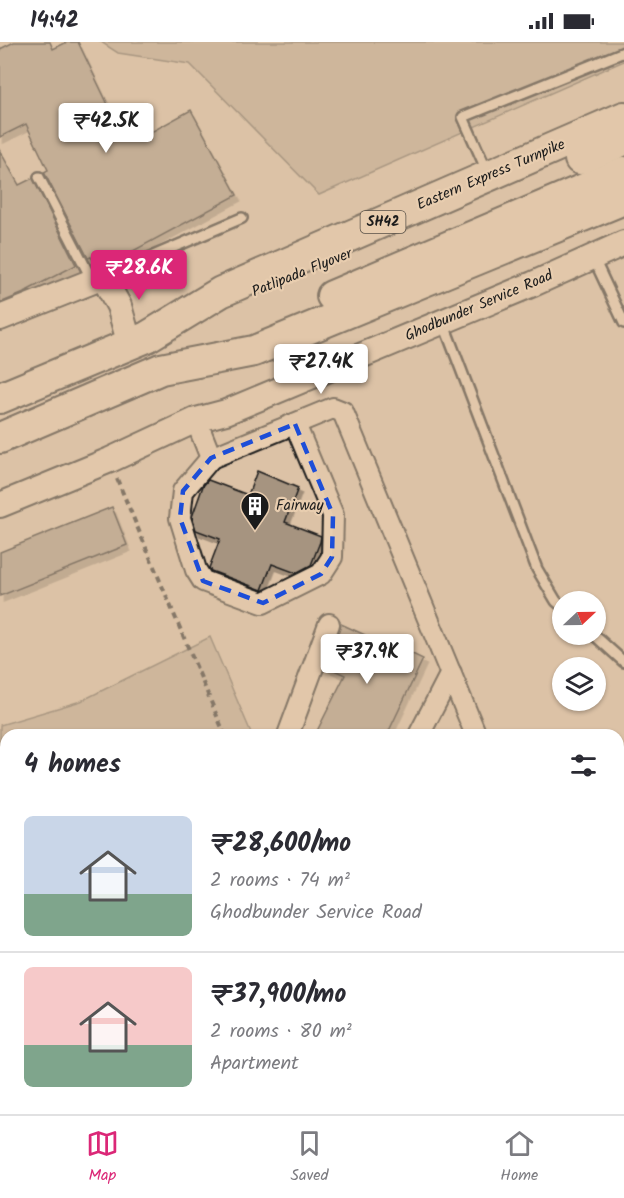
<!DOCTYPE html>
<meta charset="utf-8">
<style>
body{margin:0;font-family:Kalam,sans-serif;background:#f2f2f3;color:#2b2b33;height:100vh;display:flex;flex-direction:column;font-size:22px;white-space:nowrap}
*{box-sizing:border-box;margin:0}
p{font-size:20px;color:#7c7c81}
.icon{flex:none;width:33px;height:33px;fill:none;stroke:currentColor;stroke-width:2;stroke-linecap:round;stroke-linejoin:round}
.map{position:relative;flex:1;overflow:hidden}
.panel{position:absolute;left:0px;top:687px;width:624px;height:386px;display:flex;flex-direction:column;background:#fff;border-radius:18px 18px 0 0;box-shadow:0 2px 4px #0004}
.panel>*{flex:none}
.needle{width:39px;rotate:68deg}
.controls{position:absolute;left:552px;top:549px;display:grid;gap:12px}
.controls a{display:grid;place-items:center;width:54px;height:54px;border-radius:50%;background:#fff;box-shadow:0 2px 4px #0004;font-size:30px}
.price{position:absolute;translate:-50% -51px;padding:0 14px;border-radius:6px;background:#fff;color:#222;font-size:20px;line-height:39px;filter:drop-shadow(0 2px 3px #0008)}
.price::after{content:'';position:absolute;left:50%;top:36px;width:18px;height:14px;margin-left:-9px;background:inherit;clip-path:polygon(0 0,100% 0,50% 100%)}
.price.selected{background:#db2777;color:#fff}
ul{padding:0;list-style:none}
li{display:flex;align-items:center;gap:18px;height:150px;padding:0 24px}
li+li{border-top:2px solid #e1e1e2}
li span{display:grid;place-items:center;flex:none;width:168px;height:120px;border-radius:9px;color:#555}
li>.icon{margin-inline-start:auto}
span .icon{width:72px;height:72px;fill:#fffc;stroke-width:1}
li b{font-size:26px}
h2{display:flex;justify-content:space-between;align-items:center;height:72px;padding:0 24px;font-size:26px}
.status{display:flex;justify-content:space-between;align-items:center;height:42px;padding:0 30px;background:#fff;direction:ltr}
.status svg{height:16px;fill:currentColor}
.dock{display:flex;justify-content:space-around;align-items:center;height:84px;border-top:2px solid #e1e1e2;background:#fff;font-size:16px;color:#7c7c81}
.dock a{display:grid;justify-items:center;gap:3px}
.dock .selected{color:#db2777}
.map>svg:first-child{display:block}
</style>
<div class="status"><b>14:42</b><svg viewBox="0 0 49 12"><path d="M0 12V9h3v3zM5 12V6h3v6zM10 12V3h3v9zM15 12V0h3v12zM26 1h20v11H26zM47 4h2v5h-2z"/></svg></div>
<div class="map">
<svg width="624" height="1072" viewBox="0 0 624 1072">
<defs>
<filter id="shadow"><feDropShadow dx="3.5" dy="6" stdDeviation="0" flood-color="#0004"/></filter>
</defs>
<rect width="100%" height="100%" fill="#dcc2a6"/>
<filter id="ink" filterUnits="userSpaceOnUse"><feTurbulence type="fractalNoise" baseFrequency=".0167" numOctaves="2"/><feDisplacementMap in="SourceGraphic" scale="12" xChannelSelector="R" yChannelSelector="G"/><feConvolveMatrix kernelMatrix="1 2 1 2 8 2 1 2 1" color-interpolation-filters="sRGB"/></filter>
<g filter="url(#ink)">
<!-- green -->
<g fill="#bca78f" stroke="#6c6256" stroke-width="1.5">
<polygon points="101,0 624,0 624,19 319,153 190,22 118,11"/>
<polygon points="210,595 252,693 6,693 6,853 0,850 0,683 81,659"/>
<polygon points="6,866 6,1015 0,1013 0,893"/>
</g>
<!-- building -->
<g fill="#a69480" stroke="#1c1c1c" stroke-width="1.5" filter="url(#shadow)">
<polygon points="14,0 50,0 53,7 67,0 78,0 125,98 142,88 144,94 191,68 237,153 109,222 104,221 96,222 91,215 88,216 44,130 48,128 26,82 0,95 0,7"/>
<polygon points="0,109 19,143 33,136 76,223 28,248 29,249 0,261"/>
<polygon points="257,429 298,446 285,480 321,494 320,500 311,523 296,531 272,522 262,548 211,529 209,526 220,497 196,488 192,475 203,444 208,438 248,453"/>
<polygon points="112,465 127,503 0,554 0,510"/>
<polygon points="341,582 389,604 390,601 423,617 387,693 315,693 345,633 326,624"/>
</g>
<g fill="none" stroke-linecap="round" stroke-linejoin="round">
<!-- service casing -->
<g stroke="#1c1c1c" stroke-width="14">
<g id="service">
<polyline points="487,129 463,75 624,10"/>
<polyline points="39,135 92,238"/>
<polyline points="593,215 624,281"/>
<polyline points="104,235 242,176"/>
<polyline points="443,280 537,527 556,559 562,564"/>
<polyline points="593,592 624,620"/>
</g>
</g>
<!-- minor casing -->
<g stroke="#1c1c1c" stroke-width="24">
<g id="minor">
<polyline points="196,378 211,416 333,366 343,370 476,693"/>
<polyline points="211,416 183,449 180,476 196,528 203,539 263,561 321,532 332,515 333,473 295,382"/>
<polyline points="288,693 329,582"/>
<polyline points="419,693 451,631"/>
<polyline points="0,1033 6,1035"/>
<polyline points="269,1066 271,1072"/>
<polyline points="341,1072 356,1066"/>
</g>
</g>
<!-- tertiary casing -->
<g stroke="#1c1c1c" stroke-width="28">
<g id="tertiary">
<polyline points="0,276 103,235 119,264 130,303"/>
<polyline points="0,463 110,418 196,378 226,370 533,242 624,201"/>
</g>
</g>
<!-- primary casing -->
<g stroke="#1c1c1c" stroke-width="34">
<g id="primary">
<polyline points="580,117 624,98"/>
<polyline points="332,254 624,130"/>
<polyline points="0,356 147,295 221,250 624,75"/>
<polyline points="0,396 161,327 254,309 624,157"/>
</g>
</g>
<!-- path -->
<g stroke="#1c1c1c" stroke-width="4" stroke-dasharray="6 4.5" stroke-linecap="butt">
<polyline points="117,437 225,693"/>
<polyline points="0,802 6,814"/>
<polyline points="0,903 6,907"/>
</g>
<!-- service -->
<use href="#service" stroke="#e8cdaf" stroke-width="9"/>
<!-- minor -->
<use href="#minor" stroke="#e8cdaf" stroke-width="20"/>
<!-- tertiary -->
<use href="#tertiary" stroke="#e8cdaf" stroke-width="24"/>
<!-- primary -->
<use href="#primary" stroke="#e8cdaf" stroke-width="30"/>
</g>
</g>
<!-- marked area -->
<path d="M0 0H624V1072H0ZM295,382L333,473L332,515L321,532L263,561L203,539L180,476L183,449L211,416Z" fill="#dcc2a6" fill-opacity=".55" fill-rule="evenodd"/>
<path fill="none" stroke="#1d4ed8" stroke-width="4.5" stroke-dasharray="12 8" stroke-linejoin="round" d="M295,382L333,473L332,515L321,532L263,561L203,539L180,476L183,449L211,416Z"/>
<!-- icons -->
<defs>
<g id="building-pin" transform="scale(1.5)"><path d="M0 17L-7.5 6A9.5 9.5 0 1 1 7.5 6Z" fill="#1c1c1c" stroke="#e8cdaf"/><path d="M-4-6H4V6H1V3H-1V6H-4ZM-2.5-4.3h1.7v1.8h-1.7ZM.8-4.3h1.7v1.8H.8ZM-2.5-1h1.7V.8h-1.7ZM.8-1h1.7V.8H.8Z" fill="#fff"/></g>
</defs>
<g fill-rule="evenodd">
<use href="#building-pin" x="255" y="464"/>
</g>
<g text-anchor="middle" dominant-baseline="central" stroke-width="4.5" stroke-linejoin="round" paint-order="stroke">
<!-- shield labels -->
<rect fill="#e8cdaf" stroke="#595148" stroke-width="1.5" x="360.5" y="169" width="45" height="22" rx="4.5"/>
<g font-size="14" font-weight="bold" fill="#1c1c1c">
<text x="383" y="180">SH42</text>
</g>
<!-- street labels -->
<g font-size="15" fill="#1c1c1c" stroke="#e8cdaf">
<text transform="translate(491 133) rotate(-23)">Eastern Express Turnpike</text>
<text transform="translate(302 231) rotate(-22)">Patlipada Flyover</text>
<text transform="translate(479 264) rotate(-23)">Ghodbunder Service Road</text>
</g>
<!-- poi labels -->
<g font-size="15" fill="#1c1c1c" stroke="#e8cdaf" text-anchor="start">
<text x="276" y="464">Fairway</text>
</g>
</g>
</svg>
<div class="controls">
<a><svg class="needle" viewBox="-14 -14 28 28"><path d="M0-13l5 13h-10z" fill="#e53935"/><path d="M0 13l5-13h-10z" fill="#7c7c81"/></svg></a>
<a><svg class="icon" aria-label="layers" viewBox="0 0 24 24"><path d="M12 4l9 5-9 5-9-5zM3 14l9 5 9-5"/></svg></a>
</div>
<b class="price" style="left:106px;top:112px">₹42.5K</b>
<b class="price selected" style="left:139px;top:259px">₹28.6K</b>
<b class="price" style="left:321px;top:353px">₹27.4K</b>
<b class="price" style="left:367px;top:643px">₹37.9K</b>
<section class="panel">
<h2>4 homes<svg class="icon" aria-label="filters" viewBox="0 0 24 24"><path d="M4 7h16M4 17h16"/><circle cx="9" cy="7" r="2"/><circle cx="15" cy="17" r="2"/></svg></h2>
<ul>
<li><span style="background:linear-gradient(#c9d6e8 65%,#7fa58c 0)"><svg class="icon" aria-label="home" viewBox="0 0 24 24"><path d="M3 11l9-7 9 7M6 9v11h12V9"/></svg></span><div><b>₹28,600/mo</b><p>2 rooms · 74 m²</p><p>Ghodbunder Service Road</p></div></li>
<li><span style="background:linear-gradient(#f6c9c9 65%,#7fa58c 0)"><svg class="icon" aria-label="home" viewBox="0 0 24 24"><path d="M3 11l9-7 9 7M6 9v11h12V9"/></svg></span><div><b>₹37,900/mo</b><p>2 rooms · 80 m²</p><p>Apartment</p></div></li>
</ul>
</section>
</div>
<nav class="dock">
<a class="selected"><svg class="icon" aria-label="map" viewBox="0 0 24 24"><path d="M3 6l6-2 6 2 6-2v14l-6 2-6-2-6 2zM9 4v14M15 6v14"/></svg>Map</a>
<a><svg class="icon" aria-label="saved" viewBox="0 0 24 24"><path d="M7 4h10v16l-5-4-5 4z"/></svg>Saved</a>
<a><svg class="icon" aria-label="home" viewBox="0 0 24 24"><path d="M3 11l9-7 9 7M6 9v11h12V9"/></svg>Home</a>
</nav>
